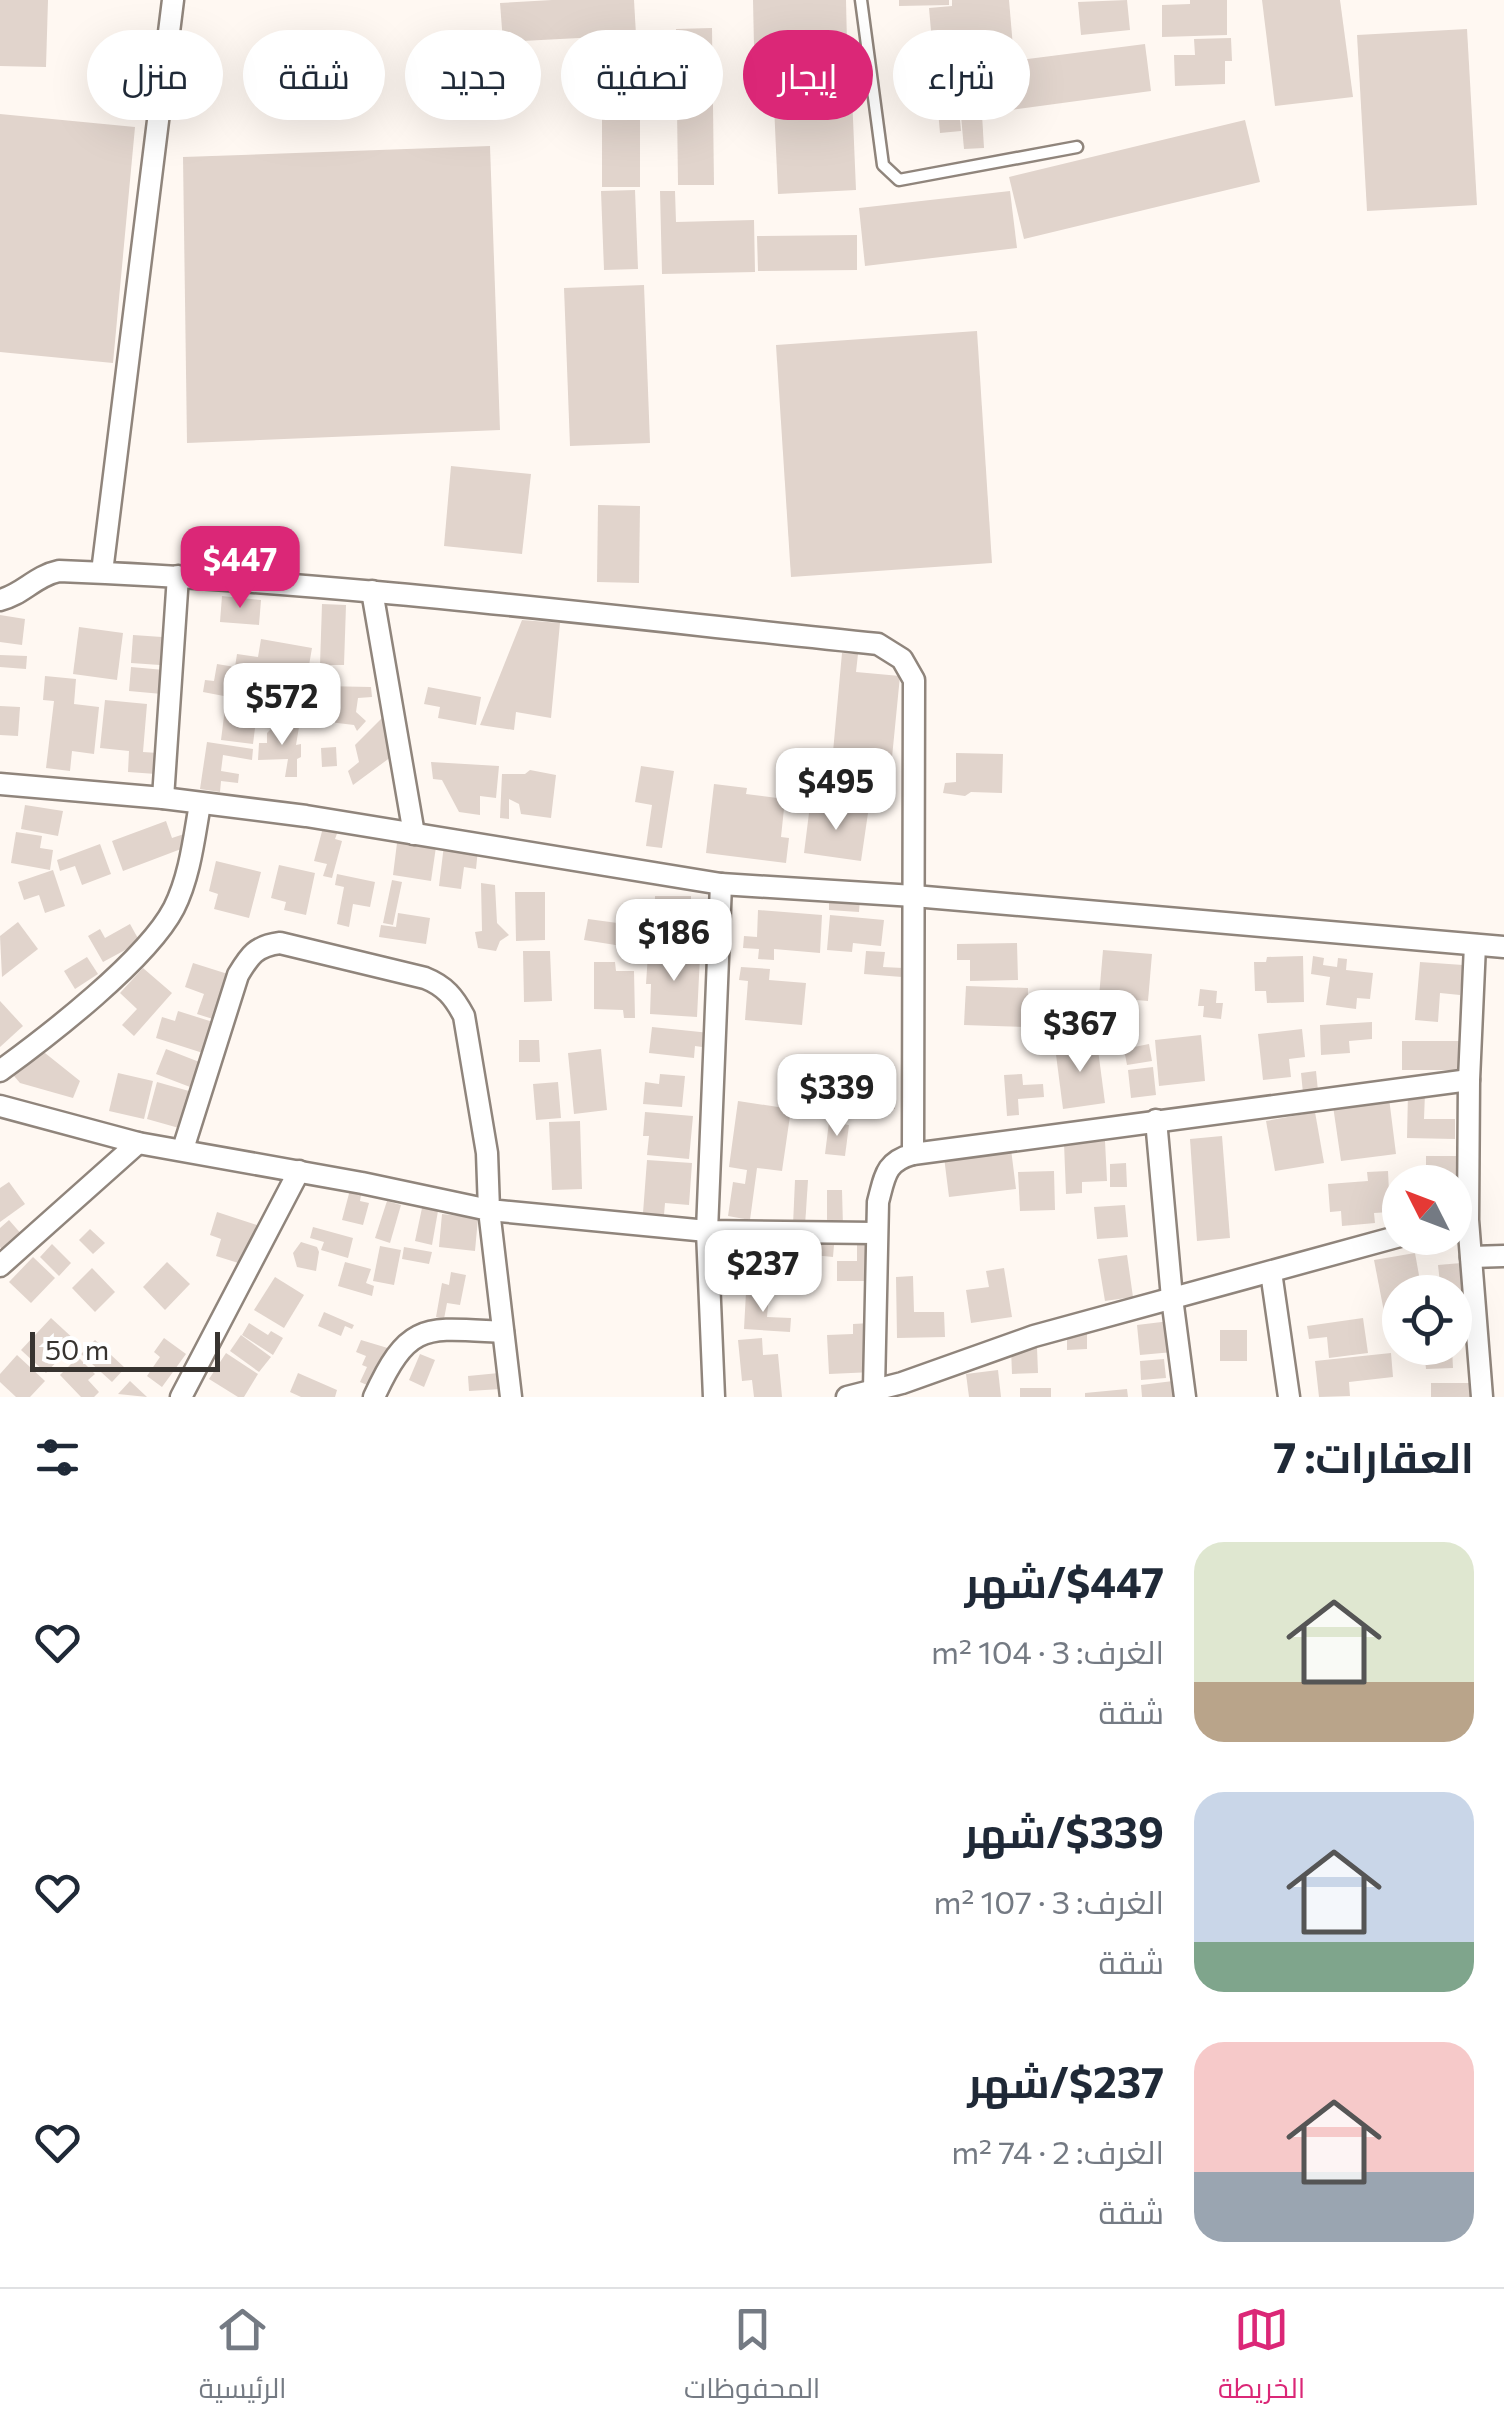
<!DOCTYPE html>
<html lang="ar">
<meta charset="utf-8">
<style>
body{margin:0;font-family:Commissioner,Cairo,sans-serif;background:#f2f2f3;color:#1f2937;direction:rtl;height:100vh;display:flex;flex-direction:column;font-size:38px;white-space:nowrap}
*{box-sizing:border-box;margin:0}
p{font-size:32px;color:#747a83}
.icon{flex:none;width:55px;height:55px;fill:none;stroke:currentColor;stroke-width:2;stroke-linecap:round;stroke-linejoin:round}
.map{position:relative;height:1397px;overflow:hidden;direction:ltr}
.side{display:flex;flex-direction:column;background:#fff;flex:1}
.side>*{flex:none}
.top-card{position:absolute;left:30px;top:30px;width:1000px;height:90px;direction:rtl;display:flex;gap:20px}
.needle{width:65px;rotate:312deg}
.buttons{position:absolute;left:1382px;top:1165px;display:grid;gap:20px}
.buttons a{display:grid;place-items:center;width:90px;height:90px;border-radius:50%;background:#fff;box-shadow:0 10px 40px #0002;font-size:50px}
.scale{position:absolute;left:30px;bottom:25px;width:190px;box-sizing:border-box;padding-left:10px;border:5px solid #383430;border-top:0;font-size:28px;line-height:35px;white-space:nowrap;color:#383430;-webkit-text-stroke:8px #fff;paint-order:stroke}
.price{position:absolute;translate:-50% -85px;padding:0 22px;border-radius:20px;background:#fff;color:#222;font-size:32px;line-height:65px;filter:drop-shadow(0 2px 5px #0008)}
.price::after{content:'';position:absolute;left:50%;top:60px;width:30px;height:22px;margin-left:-15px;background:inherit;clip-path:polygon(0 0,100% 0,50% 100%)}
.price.active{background:#db2777;color:#fff}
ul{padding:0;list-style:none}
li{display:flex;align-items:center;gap:30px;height:250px;padding:0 30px}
li span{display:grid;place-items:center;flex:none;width:280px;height:200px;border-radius:30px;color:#555}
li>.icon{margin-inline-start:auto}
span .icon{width:120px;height:120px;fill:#fffc;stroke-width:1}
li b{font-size:42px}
h2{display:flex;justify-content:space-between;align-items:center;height:120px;padding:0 30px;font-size:42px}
.pill{padding:0 35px;border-radius:45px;background:#fff;box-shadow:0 10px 40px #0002;font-size:35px;line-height:90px}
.pill.active{background:#db2777;color:#fff}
.menu{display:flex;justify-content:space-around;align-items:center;height:140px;border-top:2px solid #e0e1e3;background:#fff;font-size:28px;color:#747a83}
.menu a{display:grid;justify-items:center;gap:5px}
.menu .active{color:#db2777}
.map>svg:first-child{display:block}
</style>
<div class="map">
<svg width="1504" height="1397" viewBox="0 0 1504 1397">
<rect width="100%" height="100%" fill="#fff8f2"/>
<!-- building -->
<g fill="#e1d4cc">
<polygon points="0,0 48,0 46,67 0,66"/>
<polygon points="552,0 634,0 636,35 503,42 500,3"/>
<polygon points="753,0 846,0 847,44 754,47"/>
<polygon points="899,0 949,0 949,5 899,6"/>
<polygon points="952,0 1009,0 1013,47 991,49 996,112 962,114 958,70 941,72 956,72 961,131 940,133 929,8 952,6"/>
<polygon points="1127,0 1130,30 1081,35 1078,2"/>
<polygon points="1190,0 1227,0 1227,35 1162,37 1162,5 1190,4"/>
<polygon points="1262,0 1340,0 1353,97 1275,106"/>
<polygon points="712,28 714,185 678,185 676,29"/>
<polygon points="1467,29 1477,205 1367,211 1357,35"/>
<polygon points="1231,38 1232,61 1225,61 1225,84 1175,86 1174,55 1195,55 1194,39"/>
<polygon points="1145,44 1151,91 1004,111 997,63"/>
<polygon points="850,48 856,190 778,194 773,83 755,84 753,53"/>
<rect x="602" y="92" width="38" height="95"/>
<polygon points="0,114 135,127 113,363 0,352"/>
<polygon points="982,115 984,148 964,149 961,116"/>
<polygon points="1245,120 1260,182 1024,239 1009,177"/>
<polygon points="490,146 500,430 187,443 183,157"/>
<polygon points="635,190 638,269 604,270 601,191"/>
<polygon points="660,191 675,191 676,222 754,220 755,272 662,274"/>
<polygon points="1010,191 1017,248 865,266 859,208"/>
<polygon points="857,235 857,270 758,271 757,236"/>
<polygon points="644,285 650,443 570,446 564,288"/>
<polygon points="977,331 992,563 791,577 776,345"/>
<polygon points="451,466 531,474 522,554 444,546"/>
<polygon points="598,505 640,506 639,583 597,582"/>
<polygon points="222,596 261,600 259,625 220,622"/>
<polygon points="322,604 346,605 344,665 320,665"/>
<polygon points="0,615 25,619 22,645 0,642"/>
<polygon points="522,620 560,623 551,718 516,712 514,730 480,725"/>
<polygon points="79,627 123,633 117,680 73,674"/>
<polygon points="133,635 162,637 160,665 131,663"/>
<polygon points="261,639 312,648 304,694 261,687 260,694 230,689 229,697 203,692 205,680 214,681 217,664 235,667 237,654 258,657"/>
<polygon points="842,653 858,654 856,672 900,676 890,778 849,774 848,787 830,785"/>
<polygon points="0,655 27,656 26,669 0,667"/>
<polygon points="131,667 164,670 162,694 129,691"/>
<polygon points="45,676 76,679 74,704 99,707 94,754 72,751 70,771 46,768 54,701 43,700"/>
<polygon points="322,686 371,687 372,697 358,698 356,712 366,721 357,731 354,725 321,721"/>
<polygon points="428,687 481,697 476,725 438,718 440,707 424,704"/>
<polygon points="105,700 147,704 143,752 158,753 156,774 128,772 129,751 100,748"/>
<polygon points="0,706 20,707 18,736 0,735"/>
<polygon points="225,708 257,712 253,744 221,740"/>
<polygon points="383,717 395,754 353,785 348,771 359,762 355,745"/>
<polygon points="275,725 299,727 296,745 301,744 301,757 297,759 297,777 285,777 288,759 258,760 259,743 267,743 267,733"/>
<polygon points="207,742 253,749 252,760 223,755 221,771 239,774 238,783 221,781 220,792 200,789"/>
<polygon points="336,747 337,766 322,767 321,748"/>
<polygon points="956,753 1003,754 1002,793 971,792 965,796 943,793 945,783 956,782"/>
<polygon points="431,762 499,766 496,798 480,796 480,815 459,812 442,780 433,779"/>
<polygon points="641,766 674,771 662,848 646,846 652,805 635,802"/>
<polygon points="530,770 556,775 551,818 521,814 519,804 509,799 509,819 500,818 502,774 525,774"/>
<polygon points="714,784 747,788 746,794 785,799 781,837 789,838 786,863 706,853"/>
<polygon points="25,805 63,811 58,836 21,829"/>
<polygon points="810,805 868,813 861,861 804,853"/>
<polygon points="166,821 172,838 184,834 189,846 123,871 112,841"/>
<polygon points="324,824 339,828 335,839 342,841 332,878 323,876 327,864 314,861"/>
<polygon points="16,832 42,836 40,848 53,850 50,870 11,863"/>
<polygon points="398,835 437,840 431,881 393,875"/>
<polygon points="100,844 111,874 82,885 75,866 60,871 57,860"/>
<polygon points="444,845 478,849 476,869 464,867 461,889 439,886"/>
<polygon points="216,861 261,872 249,918 214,909 218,894 209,891"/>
<polygon points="279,865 315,873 306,915 284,910 286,902 271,898"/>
<polygon points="53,870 65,906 45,913 39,895 24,900 18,882"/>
<polygon points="337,874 375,882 370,907 353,904 349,927 337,924 344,887 335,885"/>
<polygon points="392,880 402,882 393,925 383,923"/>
<polygon points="481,883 495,885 497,923 509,935 500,941 496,951 478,948 475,932 482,931"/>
<polygon points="515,892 545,892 545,940 516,941"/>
<polygon points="655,896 691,896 691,919 685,919 685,933 698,933 698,945 654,944"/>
<polygon points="829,896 860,898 859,912 829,910"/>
<polygon points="758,910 822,915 820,953 774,949 774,960 758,959 759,949 743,948 744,936 757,937"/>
<polygon points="398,913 430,918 426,944 379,937 381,925 396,927"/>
<polygon points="830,915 884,920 881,946 853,943 852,952 827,950"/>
<polygon points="588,919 632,925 628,947 584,940"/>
<polygon points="18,922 38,949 2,977 0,936"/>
<polygon points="130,924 140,942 103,962 88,936 100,929 105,938"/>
<polygon points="1017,943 1018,980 970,981 970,960 957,960 957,944"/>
<polygon points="1103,950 1152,954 1148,1001 1099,997"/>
<polygon points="523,951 550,951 552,1001 524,1002"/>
<polygon points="866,951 885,952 883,967 903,968 902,977 864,974"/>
<polygon points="648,954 700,956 697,1017 650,1014 651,984 646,984"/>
<polygon points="1303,956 1304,1002 1267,1003 1266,991 1255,991 1254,962 1266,962 1267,957"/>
<polygon points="1313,956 1324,958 1323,965 1337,967 1338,958 1347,959 1346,970 1373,973 1370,999 1357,998 1356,1009 1326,1005 1330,977 1311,974"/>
<polygon points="87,957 98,974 75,989 64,971"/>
<polygon points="594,962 615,962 616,971 634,971 635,1018 624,1018 623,1010 594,1009"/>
<polygon points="1420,962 1463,965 1460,995 1440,993 1438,1022 1415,1020"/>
<polygon points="193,963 231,975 216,1020 197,1014 204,994 185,987"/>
<polygon points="741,967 770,969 769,980 806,983 802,1025 745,1020 748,981 739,980"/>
<polygon points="143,968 172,993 134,1036 122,1025 137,1009 120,993"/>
<polygon points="966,986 1028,988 1027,1027 964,1025"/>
<polygon points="1200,989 1217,991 1216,1003 1223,1003 1221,1019 1203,1017 1204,1006 1198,1006"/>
<polygon points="0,1001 23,1026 0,1047"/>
<polygon points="178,1011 216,1023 206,1054 156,1038 162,1017 175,1021"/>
<polygon points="1372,1022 1372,1039 1349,1041 1350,1053 1321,1055 1320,1025"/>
<polygon points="652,1027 710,1033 709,1048 695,1046 694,1058 649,1053"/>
<polygon points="1302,1029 1305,1057 1289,1059 1291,1077 1263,1080 1258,1034"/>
<polygon points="1201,1035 1205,1081 1159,1086 1155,1040"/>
<polygon points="519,1040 539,1040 540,1062 519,1062"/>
<rect x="1402" y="1041" width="60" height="29"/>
<polygon points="1097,1042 1105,1103 1063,1109 1055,1047"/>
<polygon points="1149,1044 1152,1061 1127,1065 1124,1049"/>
<polygon points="40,1049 80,1081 73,1098 20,1083 9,1070"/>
<polygon points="166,1049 207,1065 198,1090 156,1074"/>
<polygon points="601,1049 607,1110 574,1114 568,1053"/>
<rect x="838" y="1065" width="57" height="44"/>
<polygon points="1153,1067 1156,1095 1131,1098 1128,1070"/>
<polygon points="1316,1071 1318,1091 1303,1093 1301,1073"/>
<polygon points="118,1073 153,1081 144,1119 109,1111"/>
<polygon points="660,1074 685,1076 682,1107 643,1104 645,1082 659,1084"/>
<polygon points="1022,1074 1023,1085 1043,1084 1044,1097 1018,1099 1019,1115 1007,1116 1004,1075"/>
<polygon points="157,1082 196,1093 186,1130 147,1119"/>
<polygon points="558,1082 561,1118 536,1120 533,1084"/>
<polygon points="1408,1092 1425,1093 1424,1119 1455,1119 1455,1139 1407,1138"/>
<polygon points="1389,1098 1396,1154 1341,1161 1333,1106"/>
<polygon points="738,1101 791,1109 782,1171 757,1168 750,1220 728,1216 733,1182 745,1184 747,1170 729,1167"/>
<polygon points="645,1112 693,1116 689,1159 647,1155 649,1136 643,1136"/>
<polygon points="1315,1112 1324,1163 1275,1171 1266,1121"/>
<polygon points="580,1121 582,1189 552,1190 549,1122"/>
<polygon points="829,1122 849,1125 845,1156 825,1154"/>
<polygon points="1222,1136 1230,1238 1197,1241 1190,1139"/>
<polygon points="1105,1141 1107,1181 1082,1182 1082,1193 1066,1194 1064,1143"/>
<polygon points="1011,1149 1016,1189 949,1197 944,1157"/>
<rect x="1426" y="1156" width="30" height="26"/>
<polygon points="647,1160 692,1163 689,1205 665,1203 664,1215 643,1213"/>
<polygon points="1126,1163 1127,1187 1110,1187 1110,1164"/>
<polygon points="1054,1171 1055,1210 1020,1211 1018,1172"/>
<polygon points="1388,1171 1390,1212 1374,1213 1375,1223 1342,1226 1341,1211 1330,1212 1328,1184 1368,1181 1367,1172"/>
<polygon points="795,1180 808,1180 805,1226 793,1225"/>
<polygon points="9,1182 25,1204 0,1222 0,1188"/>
<polygon points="351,1186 362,1189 360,1201 369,1203 363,1225 342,1220"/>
<polygon points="827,1190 842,1190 843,1227 827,1227"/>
<polygon points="387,1201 401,1205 390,1243 375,1238"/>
<polygon points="1125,1205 1128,1237 1097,1239 1094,1207"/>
<polygon points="422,1208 438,1211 432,1245 415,1241"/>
<polygon points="217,1212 260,1226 248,1266 216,1256 221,1239 210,1235"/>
<polygon points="442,1214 478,1218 475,1251 439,1247"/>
<polygon points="9,1220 23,1236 4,1252 0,1247 0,1228"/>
<polygon points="313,1227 353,1238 348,1258 321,1250 324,1242 310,1238"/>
<polygon points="90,1229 105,1243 93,1254 79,1240"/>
<polygon points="784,1234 794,1235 794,1242 834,1245 833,1257 813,1255 811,1275 805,1274 804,1285 780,1283"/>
<polygon points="857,1239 872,1239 872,1281 837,1281 837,1261 857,1261"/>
<polygon points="301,1242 317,1247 319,1252 316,1271 297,1267 293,1253"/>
<polygon points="52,1244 71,1263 59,1276 40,1257"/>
<polygon points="380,1246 401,1250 394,1285 373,1281"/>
<polygon points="404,1247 432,1252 429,1264 402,1259"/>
<polygon points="1415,1253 1422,1292 1400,1292 1400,1314 1385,1317 1374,1260"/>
<polygon points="1127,1255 1133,1297 1105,1301 1098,1259"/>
<polygon points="33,1257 55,1278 31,1303 9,1282"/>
<polygon points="167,1262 190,1284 165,1310 143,1287"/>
<polygon points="345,1262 371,1269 366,1283 374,1286 372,1296 338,1286"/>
<polygon points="1473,1262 1477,1314 1455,1315 1455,1292 1441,1292 1438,1265"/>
<polygon points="92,1268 115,1292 95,1312 72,1288"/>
<polygon points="1004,1268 1012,1317 971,1323 966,1290 989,1287 986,1271"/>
<polygon points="451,1272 466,1275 460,1305 447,1303 444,1319 436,1317 442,1283 449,1285"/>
<polygon points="913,1276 914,1312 944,1312 945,1337 897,1338 896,1277"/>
<polygon points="275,1277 304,1295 284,1328 254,1310"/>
<polygon points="746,1292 769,1294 767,1317 791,1318 790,1332 744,1329"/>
<polygon points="324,1312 354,1325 352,1329 345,1326 341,1336 318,1326"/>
<polygon points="51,1318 76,1341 46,1373 21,1350"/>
<polygon points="1363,1318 1368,1353 1329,1358 1327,1337 1309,1339 1307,1326"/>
<polygon points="1170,1321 1173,1352 1140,1355 1137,1325"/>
<polygon points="249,1323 268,1335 271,1331 283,1338 273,1355 242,1335"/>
<polygon points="871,1323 873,1372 829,1374 827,1335 853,1334 853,1324"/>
<rect x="1220" y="1330" width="27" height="31"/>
<polygon points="1067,1332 1087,1332 1087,1349 1067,1350"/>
<polygon points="241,1335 271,1357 259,1372 230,1351"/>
<polygon points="164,1338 186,1354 162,1387 147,1376 160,1357 154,1352"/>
<polygon points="762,1338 763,1355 778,1354 782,1397 754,1397 752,1380 742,1381 738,1340"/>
<polygon points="95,1340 125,1368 112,1382 81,1354"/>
<polygon points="361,1340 391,1349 374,1388 360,1382 367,1367 362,1365 366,1356 356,1352"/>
<polygon points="1037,1347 1038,1373 1012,1374 1011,1348"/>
<polygon points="1413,1348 1452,1348 1453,1368 1426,1369 1425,1359 1414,1360"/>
<polygon points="226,1353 258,1374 244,1397 238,1397 209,1379"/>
<polygon points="1391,1353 1393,1377 1349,1382 1350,1396 1319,1397 1315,1361"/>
<polygon points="420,1354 435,1360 424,1387 409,1380"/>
<polygon points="17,1355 45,1381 30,1397 16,1397 0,1382 0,1374"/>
<polygon points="78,1357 95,1374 88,1380 99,1392 94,1397 81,1397 60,1375"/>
<polygon points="1164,1359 1166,1378 1141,1380 1140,1361"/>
<polygon points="998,1370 1001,1397 969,1397 966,1374"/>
<polygon points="298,1373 337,1390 335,1397 301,1397 290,1392"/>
<polygon points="499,1373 501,1389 469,1391 468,1376"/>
<polygon points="1181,1380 1183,1397 1142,1397 1141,1385"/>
<polygon points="130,1381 147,1397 118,1394"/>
<rect x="1431" y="1383" width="45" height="14"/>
<rect x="1020" y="1388" width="31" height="9"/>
<polygon points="1127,1389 1128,1397 1085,1397 1085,1393"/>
</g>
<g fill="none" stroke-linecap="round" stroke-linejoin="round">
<!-- lane casing -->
<g stroke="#90857c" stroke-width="15">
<polyline id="lane" points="861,0 883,165 899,180 1077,147"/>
</g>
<!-- street casing -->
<g stroke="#90857c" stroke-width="25">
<g id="street">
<polyline points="102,572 173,0"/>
<polyline points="372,591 414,834"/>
<path d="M0,600C22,595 35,576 59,571C332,581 605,616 878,644L902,659L914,680L913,1154C885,1162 885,1176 878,1202L874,1389"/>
<polyline points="0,784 163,798 306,816 721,884 914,896 1504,947"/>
<polyline points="163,798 178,576"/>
<polyline points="1475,945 1469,1080 1468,1220 1482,1397"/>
<path d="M0,1071C48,1036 147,960 174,908C190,876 194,838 200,804"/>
<polyline points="0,1106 138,1143 362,1183 489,1210 511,1397"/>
<polyline points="1156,1120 1172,1298 1185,1397"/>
<path d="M183,1149L238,975C250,955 256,946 280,943L425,978C445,986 454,997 464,1016L487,1153L489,1210L707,1231L875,1233"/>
<polyline points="913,1154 1469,1080"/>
<polyline points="1471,1257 1504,1256"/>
<polyline points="0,1266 138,1143"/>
<polyline points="1271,1272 1289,1397"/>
<polyline points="181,1397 299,1171"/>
<path d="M374,1397C409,1320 426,1328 503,1332"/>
<polyline points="714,1397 707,1231 721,884"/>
<polyline points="847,1397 902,1383 1034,1336 1400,1236"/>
</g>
</g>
<!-- lane -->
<use href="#lane" stroke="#fff" stroke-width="10"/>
<!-- street -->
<use href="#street" stroke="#fff" stroke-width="20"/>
</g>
</svg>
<div class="buttons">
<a><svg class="needle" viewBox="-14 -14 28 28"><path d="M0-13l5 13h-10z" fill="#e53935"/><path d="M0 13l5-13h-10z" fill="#747a83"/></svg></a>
<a><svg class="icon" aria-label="locate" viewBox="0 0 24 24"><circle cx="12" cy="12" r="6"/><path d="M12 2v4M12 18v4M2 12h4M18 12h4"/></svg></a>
</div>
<div class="scale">50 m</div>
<b class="price active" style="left:240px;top:611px">$447</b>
<b class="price" style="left:282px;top:748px">$572</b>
<b class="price" style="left:836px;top:833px">$495</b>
<b class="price" style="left:674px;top:984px">$186</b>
<b class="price" style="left:1080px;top:1075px">$367</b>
<b class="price" style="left:837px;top:1139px">$339</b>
<b class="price" style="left:763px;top:1315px">$237</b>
<div class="top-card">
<a class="pill">شراء</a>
<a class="pill active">إيجار</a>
<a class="pill">تصفية</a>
<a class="pill">جديد</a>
<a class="pill">شقة</a>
<a class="pill">منزل</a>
</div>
</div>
<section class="side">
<h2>العقارات: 7<svg class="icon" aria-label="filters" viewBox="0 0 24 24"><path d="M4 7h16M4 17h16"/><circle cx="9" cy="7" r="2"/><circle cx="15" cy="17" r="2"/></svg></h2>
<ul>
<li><span style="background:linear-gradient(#dfe7d0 70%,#b9a48a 0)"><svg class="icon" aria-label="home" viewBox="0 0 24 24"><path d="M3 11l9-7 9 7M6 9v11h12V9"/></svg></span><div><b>$447/شهر</b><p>الغرف: 3 · 104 m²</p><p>شقة</p></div><svg class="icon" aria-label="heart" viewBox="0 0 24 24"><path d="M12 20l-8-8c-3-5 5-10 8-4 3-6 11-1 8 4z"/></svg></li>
<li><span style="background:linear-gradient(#c9d6e8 75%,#7fa58c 0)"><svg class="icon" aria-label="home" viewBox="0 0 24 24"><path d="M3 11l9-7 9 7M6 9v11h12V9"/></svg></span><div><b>$339/شهر</b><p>الغرف: 3 · 107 m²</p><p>شقة</p></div><svg class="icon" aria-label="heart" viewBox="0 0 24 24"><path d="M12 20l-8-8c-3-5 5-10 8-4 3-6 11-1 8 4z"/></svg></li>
<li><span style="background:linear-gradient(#f6c9c9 65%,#9aa5b1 0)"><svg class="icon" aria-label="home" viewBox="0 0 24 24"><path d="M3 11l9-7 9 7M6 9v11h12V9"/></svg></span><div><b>$237/شهر</b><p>الغرف: 2 · 74 m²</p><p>شقة</p></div><svg class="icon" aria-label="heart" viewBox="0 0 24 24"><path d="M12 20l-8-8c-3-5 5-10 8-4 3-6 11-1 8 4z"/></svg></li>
</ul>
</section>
<nav class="menu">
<a class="active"><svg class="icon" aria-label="map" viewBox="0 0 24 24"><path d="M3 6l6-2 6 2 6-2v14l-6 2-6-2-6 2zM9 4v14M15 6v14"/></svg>الخريطة</a>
<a><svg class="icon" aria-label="saved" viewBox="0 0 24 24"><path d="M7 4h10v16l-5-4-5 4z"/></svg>المحفوظات</a>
<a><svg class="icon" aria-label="home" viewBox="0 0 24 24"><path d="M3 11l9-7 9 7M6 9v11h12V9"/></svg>الرئيسية</a>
</nav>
